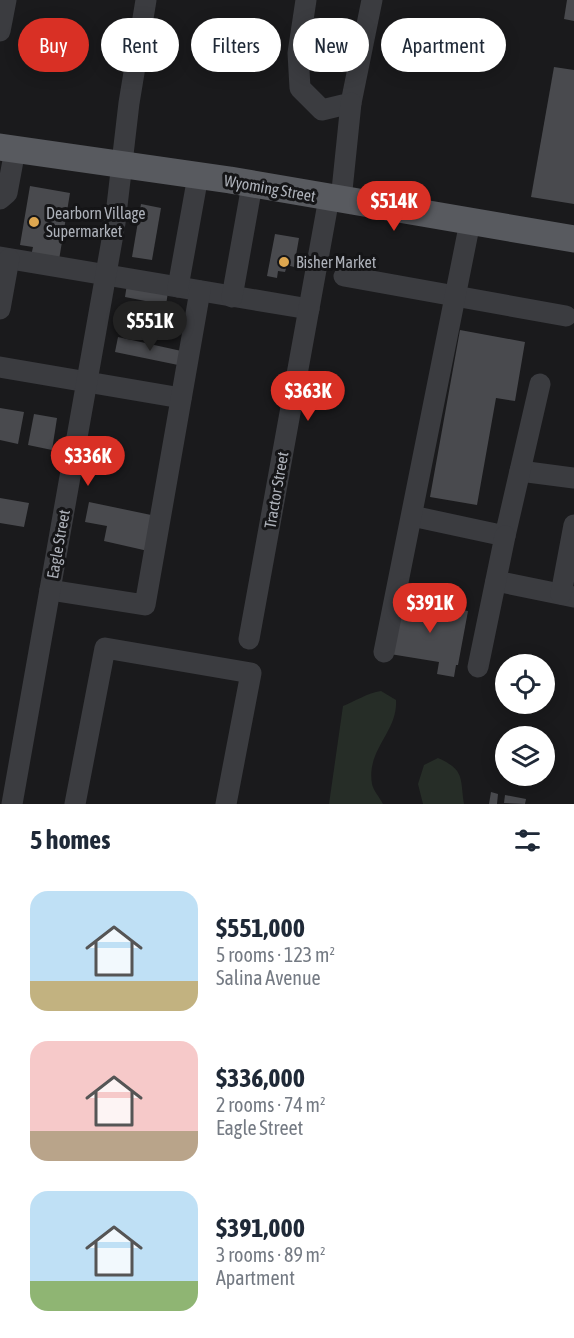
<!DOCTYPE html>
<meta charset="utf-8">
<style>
body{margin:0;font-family:"Asap Condensed",sans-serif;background:#f2f2f3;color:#1f2937;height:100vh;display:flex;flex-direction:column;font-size:22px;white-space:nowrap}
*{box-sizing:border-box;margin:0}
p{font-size:20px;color:#747a83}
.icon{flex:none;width:33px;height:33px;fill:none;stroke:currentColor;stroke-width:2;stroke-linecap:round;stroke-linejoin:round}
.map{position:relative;height:804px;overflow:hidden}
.drawer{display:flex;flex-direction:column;background:#fff;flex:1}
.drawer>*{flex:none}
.top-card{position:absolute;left:18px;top:18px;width:538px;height:54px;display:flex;gap:12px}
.tools{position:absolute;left:495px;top:654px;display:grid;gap:12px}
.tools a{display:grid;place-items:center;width:60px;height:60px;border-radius:50%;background:#fff;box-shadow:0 3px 15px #0003;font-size:30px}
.price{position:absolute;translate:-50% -51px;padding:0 14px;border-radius:21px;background:#d93025;color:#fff;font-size:20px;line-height:39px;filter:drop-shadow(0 2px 3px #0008)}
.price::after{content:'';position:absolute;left:50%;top:36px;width:18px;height:14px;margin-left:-9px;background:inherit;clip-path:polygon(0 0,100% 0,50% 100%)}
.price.selected{background:#222;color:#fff}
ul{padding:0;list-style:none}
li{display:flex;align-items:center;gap:18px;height:150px;padding:0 30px}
li span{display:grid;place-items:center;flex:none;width:168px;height:120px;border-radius:18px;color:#555}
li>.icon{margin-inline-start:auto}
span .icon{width:72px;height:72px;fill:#fffc;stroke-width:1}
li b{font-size:26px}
h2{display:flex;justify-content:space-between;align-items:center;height:72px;padding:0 30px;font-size:26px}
.tag{padding:0 21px;border-radius:27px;background:#fff;box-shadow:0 3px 15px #0003;font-size:21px;line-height:54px}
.tag.selected{background:#d93025;color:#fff}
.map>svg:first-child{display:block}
</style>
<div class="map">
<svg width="574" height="804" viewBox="0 0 574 804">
<rect width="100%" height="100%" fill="#1a1a1c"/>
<!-- green -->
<g fill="#262d27">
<path d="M381,691L396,700C398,732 366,749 372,784C373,790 380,798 383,804H329L343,706C356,701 367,693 381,691Z"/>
<path d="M438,758C465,770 460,778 464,804H423L418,784L424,765Z"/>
</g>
<!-- building -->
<g fill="#494a4e">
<polygon points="567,0 574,0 574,21 564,19"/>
<polygon points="554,67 574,70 574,204 531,197"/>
<polygon points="30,186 70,193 59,260 31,256 33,247 20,245"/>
<polygon points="141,204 161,208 152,260 132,257"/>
<polygon points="275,234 299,238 294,267 287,265 285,272 278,271 277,278 267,276"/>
<polygon points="127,284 168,292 166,305 125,297"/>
<polygon points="460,330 525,342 515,401 496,398 477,505 430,497"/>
<polygon points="118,337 186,352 183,366 115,352"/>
<polygon points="0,408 24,412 18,444 0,440"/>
<polygon points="34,414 57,418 52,450 28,445"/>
<polygon points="0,498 29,503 24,527 0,523"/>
<polygon points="89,502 156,516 148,551 104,541 107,526 85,522"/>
<polygon points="400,599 468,611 458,665 456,665 454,677 437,674 439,662 390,654"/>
<polygon points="491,792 498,794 497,804 489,804"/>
<polygon points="505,795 526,799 525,804 504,803"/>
</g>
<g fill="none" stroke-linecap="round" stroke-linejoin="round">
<!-- minor -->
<g stroke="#3b3c40" stroke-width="21">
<polyline points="306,0 298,53 300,88 322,110 351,103 372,0"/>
<polyline points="0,31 6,0"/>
<polyline points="0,199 7,193 15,150"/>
<polyline points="341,200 351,103"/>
<polyline points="0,257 309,309"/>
<polyline points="344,276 566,316"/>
<polyline points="178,287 198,176"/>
<polyline points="232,297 252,185"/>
<polyline points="0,309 9,259"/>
<polyline points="0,367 181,398"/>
<polyline points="520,471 574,478"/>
<polyline points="412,516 505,536 540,384"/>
<polyline points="496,581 574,597"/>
<polyline points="50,590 145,605 200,291"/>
<polyline points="561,594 574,525"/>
<polyline points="249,639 329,198"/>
<polyline points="384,652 470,222"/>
<polyline points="478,667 505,536"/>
<polyline points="12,804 115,223 129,103 146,0"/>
<polyline points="75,804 105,648 251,673 226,804"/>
</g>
<!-- major -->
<polyline stroke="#585a5f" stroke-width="27" points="0,147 230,180 574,239"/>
</g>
<!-- markers -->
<g fill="#dea750" stroke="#151517" stroke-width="2">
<circle cx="34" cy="222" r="6"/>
<circle cx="284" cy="262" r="6"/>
</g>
<g text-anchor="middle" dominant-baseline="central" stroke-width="6" stroke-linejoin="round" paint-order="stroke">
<!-- street labels -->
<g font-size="16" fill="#aeb2ba" stroke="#151517">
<text transform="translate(270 188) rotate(10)">Wyoming Street</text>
<text transform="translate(276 490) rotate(-80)">Tractor Street</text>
<text transform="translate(58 544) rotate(-80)">Eagle Street</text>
</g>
<!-- poi labels -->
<g font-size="16" fill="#aeb2ba" stroke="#151517" text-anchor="start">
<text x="46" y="213">Dearborn Village<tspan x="46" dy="18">Supermarket</tspan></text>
<text x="296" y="262">Bisher Market</text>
</g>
</g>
</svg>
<div class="tools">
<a><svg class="icon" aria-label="locate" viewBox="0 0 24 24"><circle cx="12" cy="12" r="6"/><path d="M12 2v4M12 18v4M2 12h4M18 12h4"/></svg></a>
<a><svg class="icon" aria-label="layers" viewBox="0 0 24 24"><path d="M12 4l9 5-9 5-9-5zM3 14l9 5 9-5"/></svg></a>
</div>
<b class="price" style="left:394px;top:232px">$514K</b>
<b class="price selected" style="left:150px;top:352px">$551K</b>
<b class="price" style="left:308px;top:422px">$363K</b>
<b class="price" style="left:88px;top:487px">$336K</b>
<b class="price" style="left:430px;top:634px">$391K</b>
<div class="top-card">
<a class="tag selected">Buy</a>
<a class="tag">Rent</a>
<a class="tag">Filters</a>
<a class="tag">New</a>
<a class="tag">Apartment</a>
</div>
</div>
<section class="drawer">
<h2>5 homes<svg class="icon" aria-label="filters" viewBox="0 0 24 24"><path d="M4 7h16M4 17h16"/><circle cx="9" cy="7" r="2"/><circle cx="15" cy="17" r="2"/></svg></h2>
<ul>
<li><span style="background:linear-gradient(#bfe0f5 75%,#c2b280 0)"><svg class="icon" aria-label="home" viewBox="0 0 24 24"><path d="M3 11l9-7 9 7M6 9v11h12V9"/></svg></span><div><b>$551,000</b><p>5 rooms · 123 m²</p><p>Salina Avenue</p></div></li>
<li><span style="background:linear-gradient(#f6c9c9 75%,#b9a48a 0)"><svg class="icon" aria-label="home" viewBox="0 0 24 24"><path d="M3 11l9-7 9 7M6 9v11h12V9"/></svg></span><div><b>$336,000</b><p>2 rooms · 74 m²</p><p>Eagle Street</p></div></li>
<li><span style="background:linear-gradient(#bfe0f5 75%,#8fb573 0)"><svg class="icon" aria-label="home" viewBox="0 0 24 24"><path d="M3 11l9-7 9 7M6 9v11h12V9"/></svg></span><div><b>$391,000</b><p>3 rooms · 89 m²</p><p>Apartment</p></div></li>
</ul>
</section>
